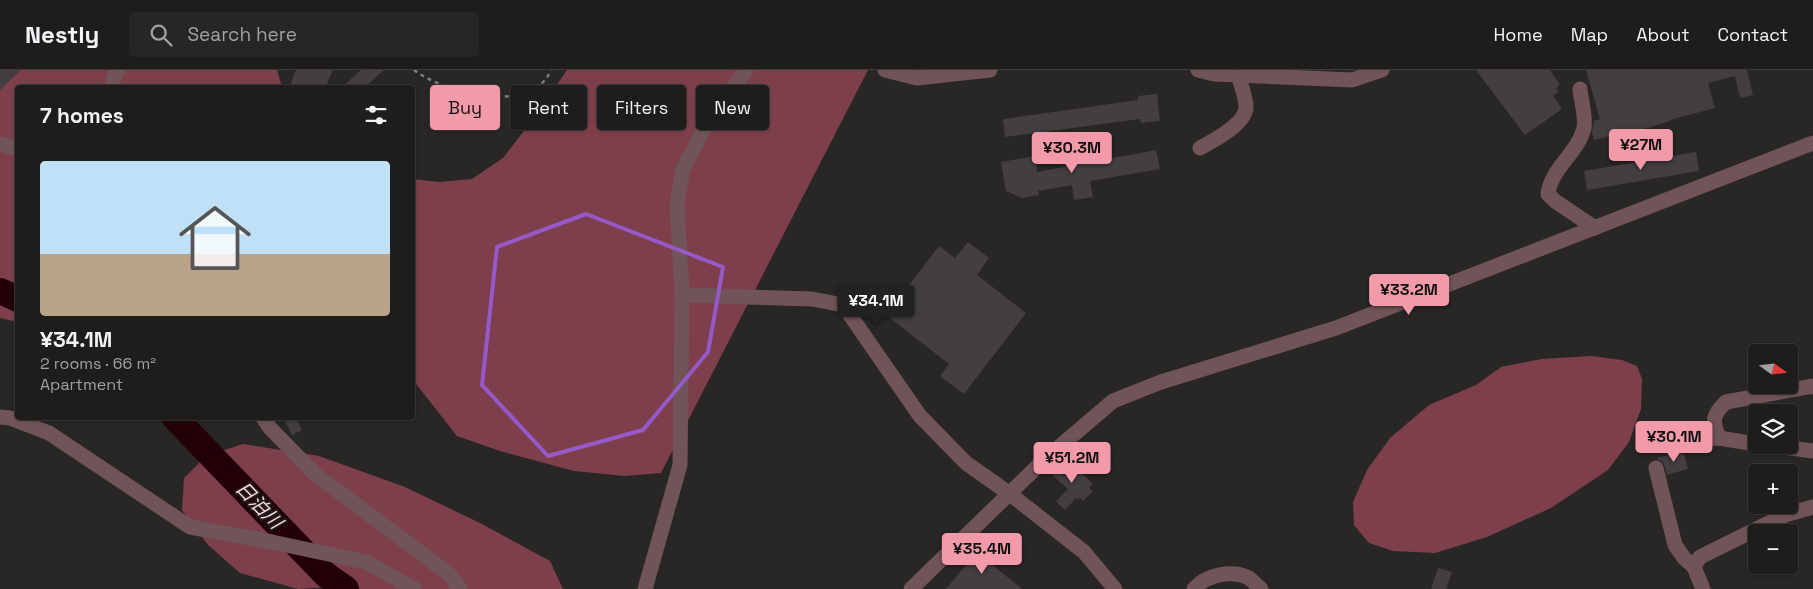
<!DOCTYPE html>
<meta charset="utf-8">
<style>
body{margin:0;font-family:"Space Grotesk","Noto Sans JP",sans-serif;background:#272525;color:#f1f3f6;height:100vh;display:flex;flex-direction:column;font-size:19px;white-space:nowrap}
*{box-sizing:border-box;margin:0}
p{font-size:16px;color:#a1a1a3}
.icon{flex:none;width:28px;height:28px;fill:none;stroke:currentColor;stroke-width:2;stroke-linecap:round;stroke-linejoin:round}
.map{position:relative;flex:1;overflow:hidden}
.drawer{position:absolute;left:15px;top:15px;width:400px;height:335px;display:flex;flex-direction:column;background:#1f1c1c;border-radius:5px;box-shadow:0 1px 4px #0004,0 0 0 1px #3c3a3b}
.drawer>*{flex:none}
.guide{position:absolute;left:430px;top:15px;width:475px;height:45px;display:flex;gap:10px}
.needle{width:32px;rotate:105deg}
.buttons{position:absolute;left:1748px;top:274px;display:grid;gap:10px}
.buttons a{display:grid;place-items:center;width:50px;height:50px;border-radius:5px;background:#1f1c1c;box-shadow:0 1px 4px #0004,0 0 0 1px #3c3a3b;font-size:25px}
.price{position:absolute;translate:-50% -42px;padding:0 11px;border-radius:5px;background:#f39aaa;color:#111;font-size:16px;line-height:32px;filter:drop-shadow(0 1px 2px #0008)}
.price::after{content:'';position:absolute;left:50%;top:30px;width:15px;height:11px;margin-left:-8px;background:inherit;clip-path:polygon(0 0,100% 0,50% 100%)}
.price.active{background:#222;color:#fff}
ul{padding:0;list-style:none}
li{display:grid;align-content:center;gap:10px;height:265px;padding:0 25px}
li span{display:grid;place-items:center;height:155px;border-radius:5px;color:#555}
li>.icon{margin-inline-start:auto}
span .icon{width:90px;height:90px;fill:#fffc;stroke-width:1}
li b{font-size:21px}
h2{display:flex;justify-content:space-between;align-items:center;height:60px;padding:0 25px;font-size:21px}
.chip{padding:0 18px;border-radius:5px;background:#1f1c1c;box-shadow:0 1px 4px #0004,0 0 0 1px #3c3a3b;font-size:18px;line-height:45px}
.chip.active{background:#f39aaa;color:#111}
header{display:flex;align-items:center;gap:30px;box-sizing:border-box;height:70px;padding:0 25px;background:#1f1c1c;border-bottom:1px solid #3c3a3b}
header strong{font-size:24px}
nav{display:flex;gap:28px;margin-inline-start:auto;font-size:18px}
.search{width:350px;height:45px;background:#272525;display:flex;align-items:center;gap:12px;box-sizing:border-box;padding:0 18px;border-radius:5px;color:#a1a1a3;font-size:19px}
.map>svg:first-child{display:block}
</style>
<header>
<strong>Nestly</strong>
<div class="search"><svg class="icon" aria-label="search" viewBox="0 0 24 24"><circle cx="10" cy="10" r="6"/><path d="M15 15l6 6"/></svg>Search here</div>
<nav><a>Home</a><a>Map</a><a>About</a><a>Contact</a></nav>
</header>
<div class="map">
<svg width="1813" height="519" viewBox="0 0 1813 519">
<rect width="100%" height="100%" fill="#292626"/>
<!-- forest -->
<g fill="#7d3f4c">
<polygon points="0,0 277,0 282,17 18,18 17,252 0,248"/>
<polygon points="567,0 868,0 661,403 624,406 574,401 500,381 457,366 413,310 413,109 439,112 472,109 503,88 540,40"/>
<polygon points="1591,286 1622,290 1637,296 1642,309 1641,339 1629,372 1608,400 1551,438 1487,467 1435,483 1393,481 1369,473 1354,455 1353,432 1367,400 1390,368 1429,335 1476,315 1501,297 1542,289"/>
<polygon points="243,374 319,386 405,417 480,453 550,491 563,519 360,519 345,516 298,519 240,503 208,475 182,440 184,408 206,386"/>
</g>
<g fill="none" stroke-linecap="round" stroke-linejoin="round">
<!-- river -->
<g stroke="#230007" stroke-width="26">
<polyline points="0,221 18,229"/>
<polyline points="175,348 326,505 346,519"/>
</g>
</g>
<!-- building -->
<g fill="#433f40">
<polygon points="0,0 21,0 0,20"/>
<polygon points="296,0 333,0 325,18 289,18"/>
<polygon points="361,0 384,0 364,18 341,18"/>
<polygon points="1476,0 1550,0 1560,15 1556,18 1558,22 1553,26 1562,39 1525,65"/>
<polygon points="1586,0 1747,0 1753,25 1740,28 1735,6 1708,13 1715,38 1670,50 1670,51 1644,59 1594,70 1592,62 1594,51 1600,49"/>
<polygon points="1157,24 1160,51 1141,53 1140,49 1005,67 1003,49 1138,30 1138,26"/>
<polygon points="1156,80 1160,99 1090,111 1093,127 1074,130 1072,115 1038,121 1039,125 1022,128 1006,121 1001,92 1035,86 1037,102"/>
<polygon points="1696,82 1699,101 1587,120 1584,101"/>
<polygon points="968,172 989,188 977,205 1026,243 964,324 940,306 949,294 886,245 939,176 955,188"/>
<polygon points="293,348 296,348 302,360 292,365 285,351"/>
<polygon points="1679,383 1684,384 1688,399 1667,405 1663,392 1656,388"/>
<polygon points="1067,389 1093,414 1089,418 1093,421 1083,431 1080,428 1078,430 1076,428 1065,440 1056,431 1068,419 1052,405"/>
<polygon points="982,476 993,485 988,491 1022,519 946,519"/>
<polygon points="1438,498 1452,502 1446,519 1431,519"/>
</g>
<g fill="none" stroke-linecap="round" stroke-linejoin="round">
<!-- path -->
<path stroke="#817e7e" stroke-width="2.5" stroke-dasharray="4 4" stroke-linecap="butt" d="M414,0C444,23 532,46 551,0"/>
<!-- minor -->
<g stroke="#715458" stroke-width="15">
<polyline points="885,0 917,8 990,0"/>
<polyline points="1198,0 1214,4 1352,10 1382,0"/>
<polyline points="111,18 116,2 118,0"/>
<path d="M1580,19C1581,30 1586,47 1584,58C1578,83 1551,98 1548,124L1555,131L1595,158"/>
<polyline points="0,74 18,79"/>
<path d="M1200,78C1213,71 1246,54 1246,37C1246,27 1241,15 1238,5"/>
<polyline points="682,225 812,229 843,235 920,346 966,393 1010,424 1084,482 1115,519"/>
<polyline points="0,347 10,348 49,363 190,457 272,472 366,492 414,519"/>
<polyline points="263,348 270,358 315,404 449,504 460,519"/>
<path d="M1719,368C1712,351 1712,345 1726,332L1813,316"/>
<polyline points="1684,375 1699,369 1719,368 1756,374"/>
<polyline points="1767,375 1813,381"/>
<polyline points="1656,398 1675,475 1684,488 1694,497 1703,519"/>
<polyline points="1694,497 1700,487 1785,445 1813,437"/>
<polyline points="645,519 680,395 682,225 677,133 683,99 702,63 746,0"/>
<polyline points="911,519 1045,389 1113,331 1161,312 1336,258 1813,73"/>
<path d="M1194,519C1206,505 1232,499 1249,508C1253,511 1257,516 1261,519"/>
</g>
</g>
<!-- marked area -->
<path fill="none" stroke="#955ac8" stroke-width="4" stroke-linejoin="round" d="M586,144L723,197L708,282L643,360L548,386L482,315L497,177Z"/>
<g text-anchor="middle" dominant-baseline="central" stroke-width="4" stroke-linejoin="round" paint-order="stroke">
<!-- water labels -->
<g font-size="19" font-style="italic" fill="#fed5db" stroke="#1f1c1d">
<text transform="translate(259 435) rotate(46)">日泊川</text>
</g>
</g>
</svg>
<div class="buttons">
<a><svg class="needle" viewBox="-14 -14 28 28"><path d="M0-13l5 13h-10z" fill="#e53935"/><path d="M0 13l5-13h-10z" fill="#a1a1a3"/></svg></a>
<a><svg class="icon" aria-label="layers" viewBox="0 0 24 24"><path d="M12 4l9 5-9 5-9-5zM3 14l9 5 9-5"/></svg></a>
<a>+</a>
<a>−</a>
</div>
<b class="price" style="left:1641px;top:101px">¥27M</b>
<b class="price" style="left:1072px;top:104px">¥30.3M</b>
<b class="price" style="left:1409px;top:246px">¥33.2M</b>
<b class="price active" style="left:876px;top:257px">¥34.1M</b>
<b class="price" style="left:1674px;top:393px">¥30.1M</b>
<b class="price" style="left:1072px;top:414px">¥51.2M</b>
<b class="price" style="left:982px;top:505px">¥35.4M</b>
<div class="guide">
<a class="chip active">Buy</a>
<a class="chip">Rent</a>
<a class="chip">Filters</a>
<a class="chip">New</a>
</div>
<section class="drawer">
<h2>7 homes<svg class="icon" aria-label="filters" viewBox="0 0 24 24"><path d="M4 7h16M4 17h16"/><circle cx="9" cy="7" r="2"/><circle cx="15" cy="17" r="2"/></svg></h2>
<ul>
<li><span style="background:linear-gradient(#bfe0f5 60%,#b9a48a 0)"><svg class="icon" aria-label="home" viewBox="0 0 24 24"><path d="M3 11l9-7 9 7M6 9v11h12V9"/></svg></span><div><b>¥34.1M</b><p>2 rooms · 66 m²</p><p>Apartment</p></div></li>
</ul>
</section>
</div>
